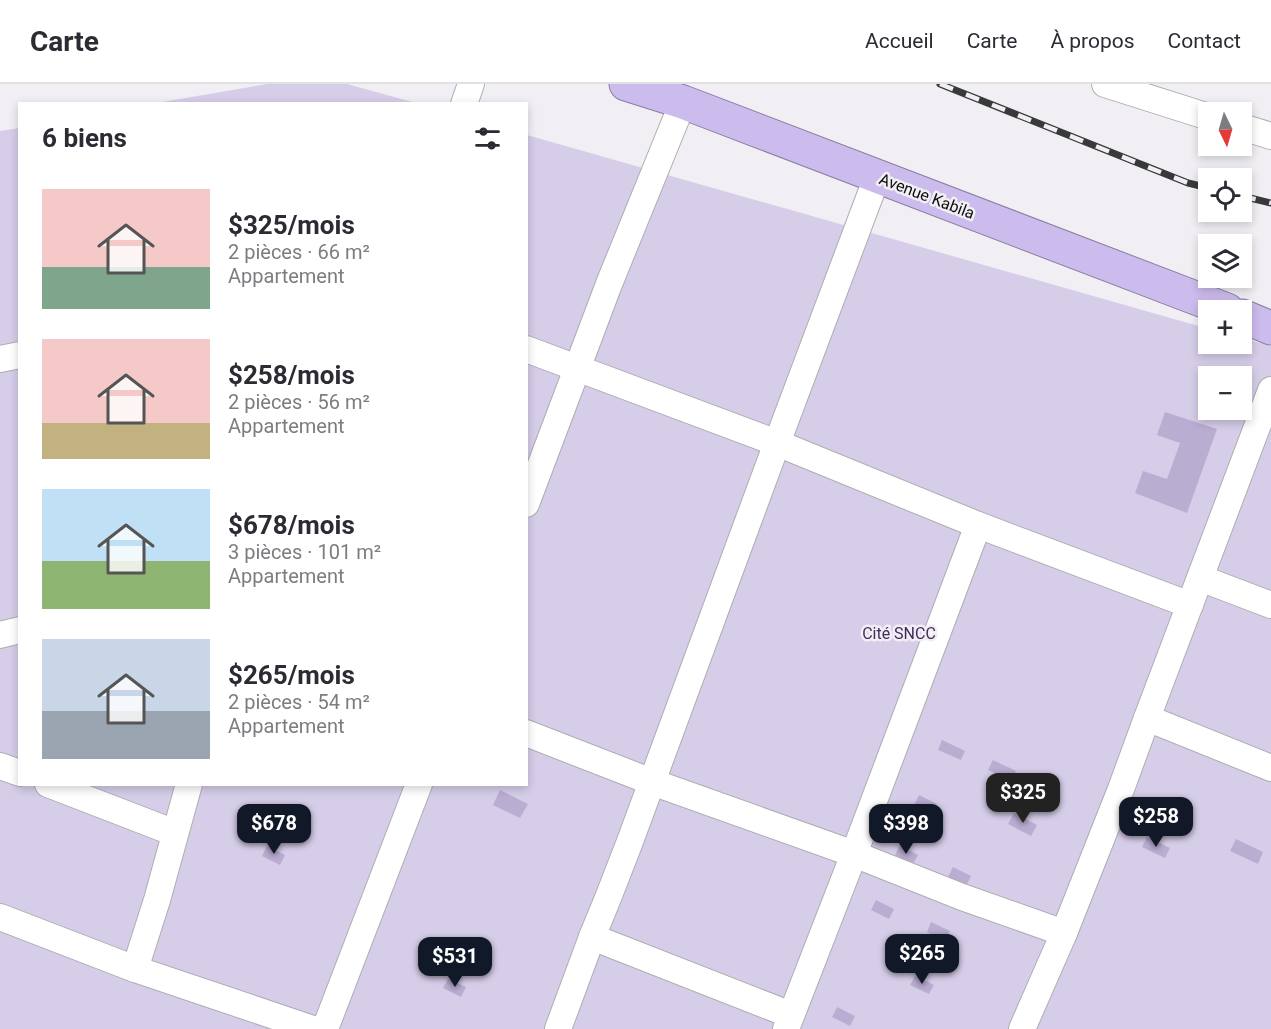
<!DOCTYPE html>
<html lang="fr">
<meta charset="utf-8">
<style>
body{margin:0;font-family:Roboto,sans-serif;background:#f7f7f7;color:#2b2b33;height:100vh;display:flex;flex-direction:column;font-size:22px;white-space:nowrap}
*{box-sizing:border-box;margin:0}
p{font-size:20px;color:#7c7c81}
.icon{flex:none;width:33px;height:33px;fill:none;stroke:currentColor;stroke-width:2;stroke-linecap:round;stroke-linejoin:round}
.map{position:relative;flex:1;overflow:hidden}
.panel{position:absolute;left:18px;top:18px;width:510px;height:684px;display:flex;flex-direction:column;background:#fff;border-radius:0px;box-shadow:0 3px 9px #0003}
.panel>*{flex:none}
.needle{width:39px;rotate:175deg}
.fabs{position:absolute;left:1198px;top:18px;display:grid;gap:12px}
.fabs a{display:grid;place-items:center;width:54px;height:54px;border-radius:0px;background:#fff;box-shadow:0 3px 9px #0003;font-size:30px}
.price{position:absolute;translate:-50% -51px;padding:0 14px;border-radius:12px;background:#111827;color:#fff;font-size:20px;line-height:39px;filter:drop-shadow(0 2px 3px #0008)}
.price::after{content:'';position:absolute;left:50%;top:36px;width:18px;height:14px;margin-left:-9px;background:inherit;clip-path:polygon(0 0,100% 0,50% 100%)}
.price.on{background:#222;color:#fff}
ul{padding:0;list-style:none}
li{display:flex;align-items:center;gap:18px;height:150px;padding:0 24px}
li span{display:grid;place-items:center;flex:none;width:168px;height:120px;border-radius:0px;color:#555}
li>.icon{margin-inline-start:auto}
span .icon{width:72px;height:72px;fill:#fffc;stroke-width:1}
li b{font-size:26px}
h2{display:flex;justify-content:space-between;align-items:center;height:72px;padding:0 24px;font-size:26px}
header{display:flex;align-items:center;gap:36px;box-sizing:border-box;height:84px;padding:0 30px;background:#fff;border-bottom:2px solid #e1e1e2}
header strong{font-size:28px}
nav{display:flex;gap:33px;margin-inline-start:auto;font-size:21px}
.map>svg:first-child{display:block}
</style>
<header>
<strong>Carte</strong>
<nav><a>Accueil</a><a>Carte</a><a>À propos</a><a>Contact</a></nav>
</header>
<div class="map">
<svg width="1271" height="945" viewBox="0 0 1271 945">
<rect width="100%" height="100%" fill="#f1eff4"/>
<!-- green -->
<g fill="#d6cde9" fill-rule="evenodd">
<polygon points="267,0 347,0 416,19 156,19"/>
<path d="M19,44L20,700H526L527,51L1209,245V260H1242V254L1271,262V945H0V47ZM1209,292H1242V326H1209Z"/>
</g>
<!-- building -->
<g fill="#baadd2">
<polygon points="1165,328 1217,345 1187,429 1135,409 1143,387 1167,395 1180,359 1157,351"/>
<polygon points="942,656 965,667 961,676 938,666"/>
<polygon points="993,676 1016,687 1011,696 988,686"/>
<polygon points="500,706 528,720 520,734 493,721"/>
<polygon points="919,711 937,720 932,730 914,721"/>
<polygon points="1014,729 1037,741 1031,752 1008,740"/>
<polygon points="1147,753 1170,764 1165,774 1142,763"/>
<polygon points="1236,755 1263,768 1258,780 1230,767"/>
<polygon points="900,761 918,771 913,780 895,771"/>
<polygon points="267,762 285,771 280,781 262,772"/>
<polygon points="953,783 971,792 966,802 948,793"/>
<polygon points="876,816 894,825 889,835 871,826"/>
<polygon points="931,838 950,847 945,857 927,848"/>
<polygon points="915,892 934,901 929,910 910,901"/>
<polygon points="448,895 466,903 461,913 443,904"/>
<polygon points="837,923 855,932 850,942 832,933"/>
</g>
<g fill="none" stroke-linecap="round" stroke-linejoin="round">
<!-- street casing -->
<g stroke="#aeadb1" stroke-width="28">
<g id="street">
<polyline points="1105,0 1209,33"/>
<polyline points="464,20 471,0"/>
<polyline points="1242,43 1271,52"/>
<polyline points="526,265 777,359 978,441 1190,521"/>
<polyline points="0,275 20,271"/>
<polyline points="526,420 609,200 683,18"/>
<polyline points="1200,494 1271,521"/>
<polyline points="0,551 20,546"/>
<polyline points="1147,634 1271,684"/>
<polyline points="526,649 652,698 854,770 962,813 1064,849"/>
<polyline points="0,682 20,689"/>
<polyline points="48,700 175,749"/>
<polyline points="0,833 135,885 313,945"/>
<polyline points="592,853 791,931"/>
<polyline points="135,885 157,816 189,700"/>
<polyline points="325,945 419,700"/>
<polyline points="558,945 592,853 608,814 629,760 777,359 877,93"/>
<polyline points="786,945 854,770 978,441"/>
<polyline points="1022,945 1064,849 1121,705 1147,634 1271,306"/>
</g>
</g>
<!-- highway casing -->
<g stroke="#897e9f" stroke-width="35">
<g id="highway">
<polyline points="626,0 683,18 1227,226"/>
<polyline points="1242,232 1271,244"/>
</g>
</g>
<!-- street -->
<use href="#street" stroke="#fff" stroke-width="26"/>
<!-- highway -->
<use href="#highway" stroke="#ccbbed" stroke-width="33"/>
<!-- rail casing -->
<g stroke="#39393b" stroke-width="7">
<g id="rail">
<polyline points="940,0 1188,99 1209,104"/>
<polyline points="1242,112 1271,119"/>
</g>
</g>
<!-- rail -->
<use href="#rail" stroke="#f1eff4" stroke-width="4.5" stroke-dasharray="14" stroke-linecap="butt"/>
</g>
<g text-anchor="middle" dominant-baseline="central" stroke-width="5" stroke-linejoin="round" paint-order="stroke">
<!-- street labels -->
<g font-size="16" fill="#0d0d0e" stroke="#f1eff4">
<text transform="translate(927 112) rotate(21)">Avenue Kabila</text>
</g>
<!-- park labels -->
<g font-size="16" fill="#402d5d" stroke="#f1eff4">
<text x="899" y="549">Cité SNCC</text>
</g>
</g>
</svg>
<div class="fabs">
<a><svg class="needle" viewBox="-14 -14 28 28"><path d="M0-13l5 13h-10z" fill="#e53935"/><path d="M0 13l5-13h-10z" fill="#7c7c81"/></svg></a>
<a><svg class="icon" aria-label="locate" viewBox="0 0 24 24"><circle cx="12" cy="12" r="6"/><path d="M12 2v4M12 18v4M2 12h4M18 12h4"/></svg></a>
<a><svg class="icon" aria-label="layers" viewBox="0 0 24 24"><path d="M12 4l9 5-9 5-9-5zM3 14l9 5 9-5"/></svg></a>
<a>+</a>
<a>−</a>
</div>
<b class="price on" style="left:1023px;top:740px">$325</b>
<b class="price" style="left:1156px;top:764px">$258</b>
<b class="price" style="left:274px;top:771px">$678</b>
<b class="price" style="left:906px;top:771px">$398</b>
<b class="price" style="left:922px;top:901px">$265</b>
<b class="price" style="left:455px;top:904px">$531</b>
<section class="panel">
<h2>6 biens<svg class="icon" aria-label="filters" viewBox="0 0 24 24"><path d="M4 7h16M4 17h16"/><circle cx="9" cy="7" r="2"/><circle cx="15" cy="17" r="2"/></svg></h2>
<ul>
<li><span style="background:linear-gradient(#f6c9c9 65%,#7fa58c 0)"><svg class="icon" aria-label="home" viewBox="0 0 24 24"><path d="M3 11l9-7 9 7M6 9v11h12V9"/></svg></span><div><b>$325/mois</b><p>2 pièces · 66 m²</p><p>Appartement</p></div></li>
<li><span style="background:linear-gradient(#f6c9c9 70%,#c2b280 0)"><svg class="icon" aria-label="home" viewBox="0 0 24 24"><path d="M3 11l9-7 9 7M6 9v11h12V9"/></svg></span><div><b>$258/mois</b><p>2 pièces · 56 m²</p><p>Appartement</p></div></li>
<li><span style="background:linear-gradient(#bfe0f5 60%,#8fb573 0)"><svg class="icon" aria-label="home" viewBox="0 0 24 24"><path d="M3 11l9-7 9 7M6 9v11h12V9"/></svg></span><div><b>$678/mois</b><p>3 pièces · 101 m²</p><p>Appartement</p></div></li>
<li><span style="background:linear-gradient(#c9d6e8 60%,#9aa5b1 0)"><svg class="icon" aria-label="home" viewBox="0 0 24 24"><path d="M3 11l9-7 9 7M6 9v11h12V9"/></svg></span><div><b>$265/mois</b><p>2 pièces · 54 m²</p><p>Appartement</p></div></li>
</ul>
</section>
</div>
